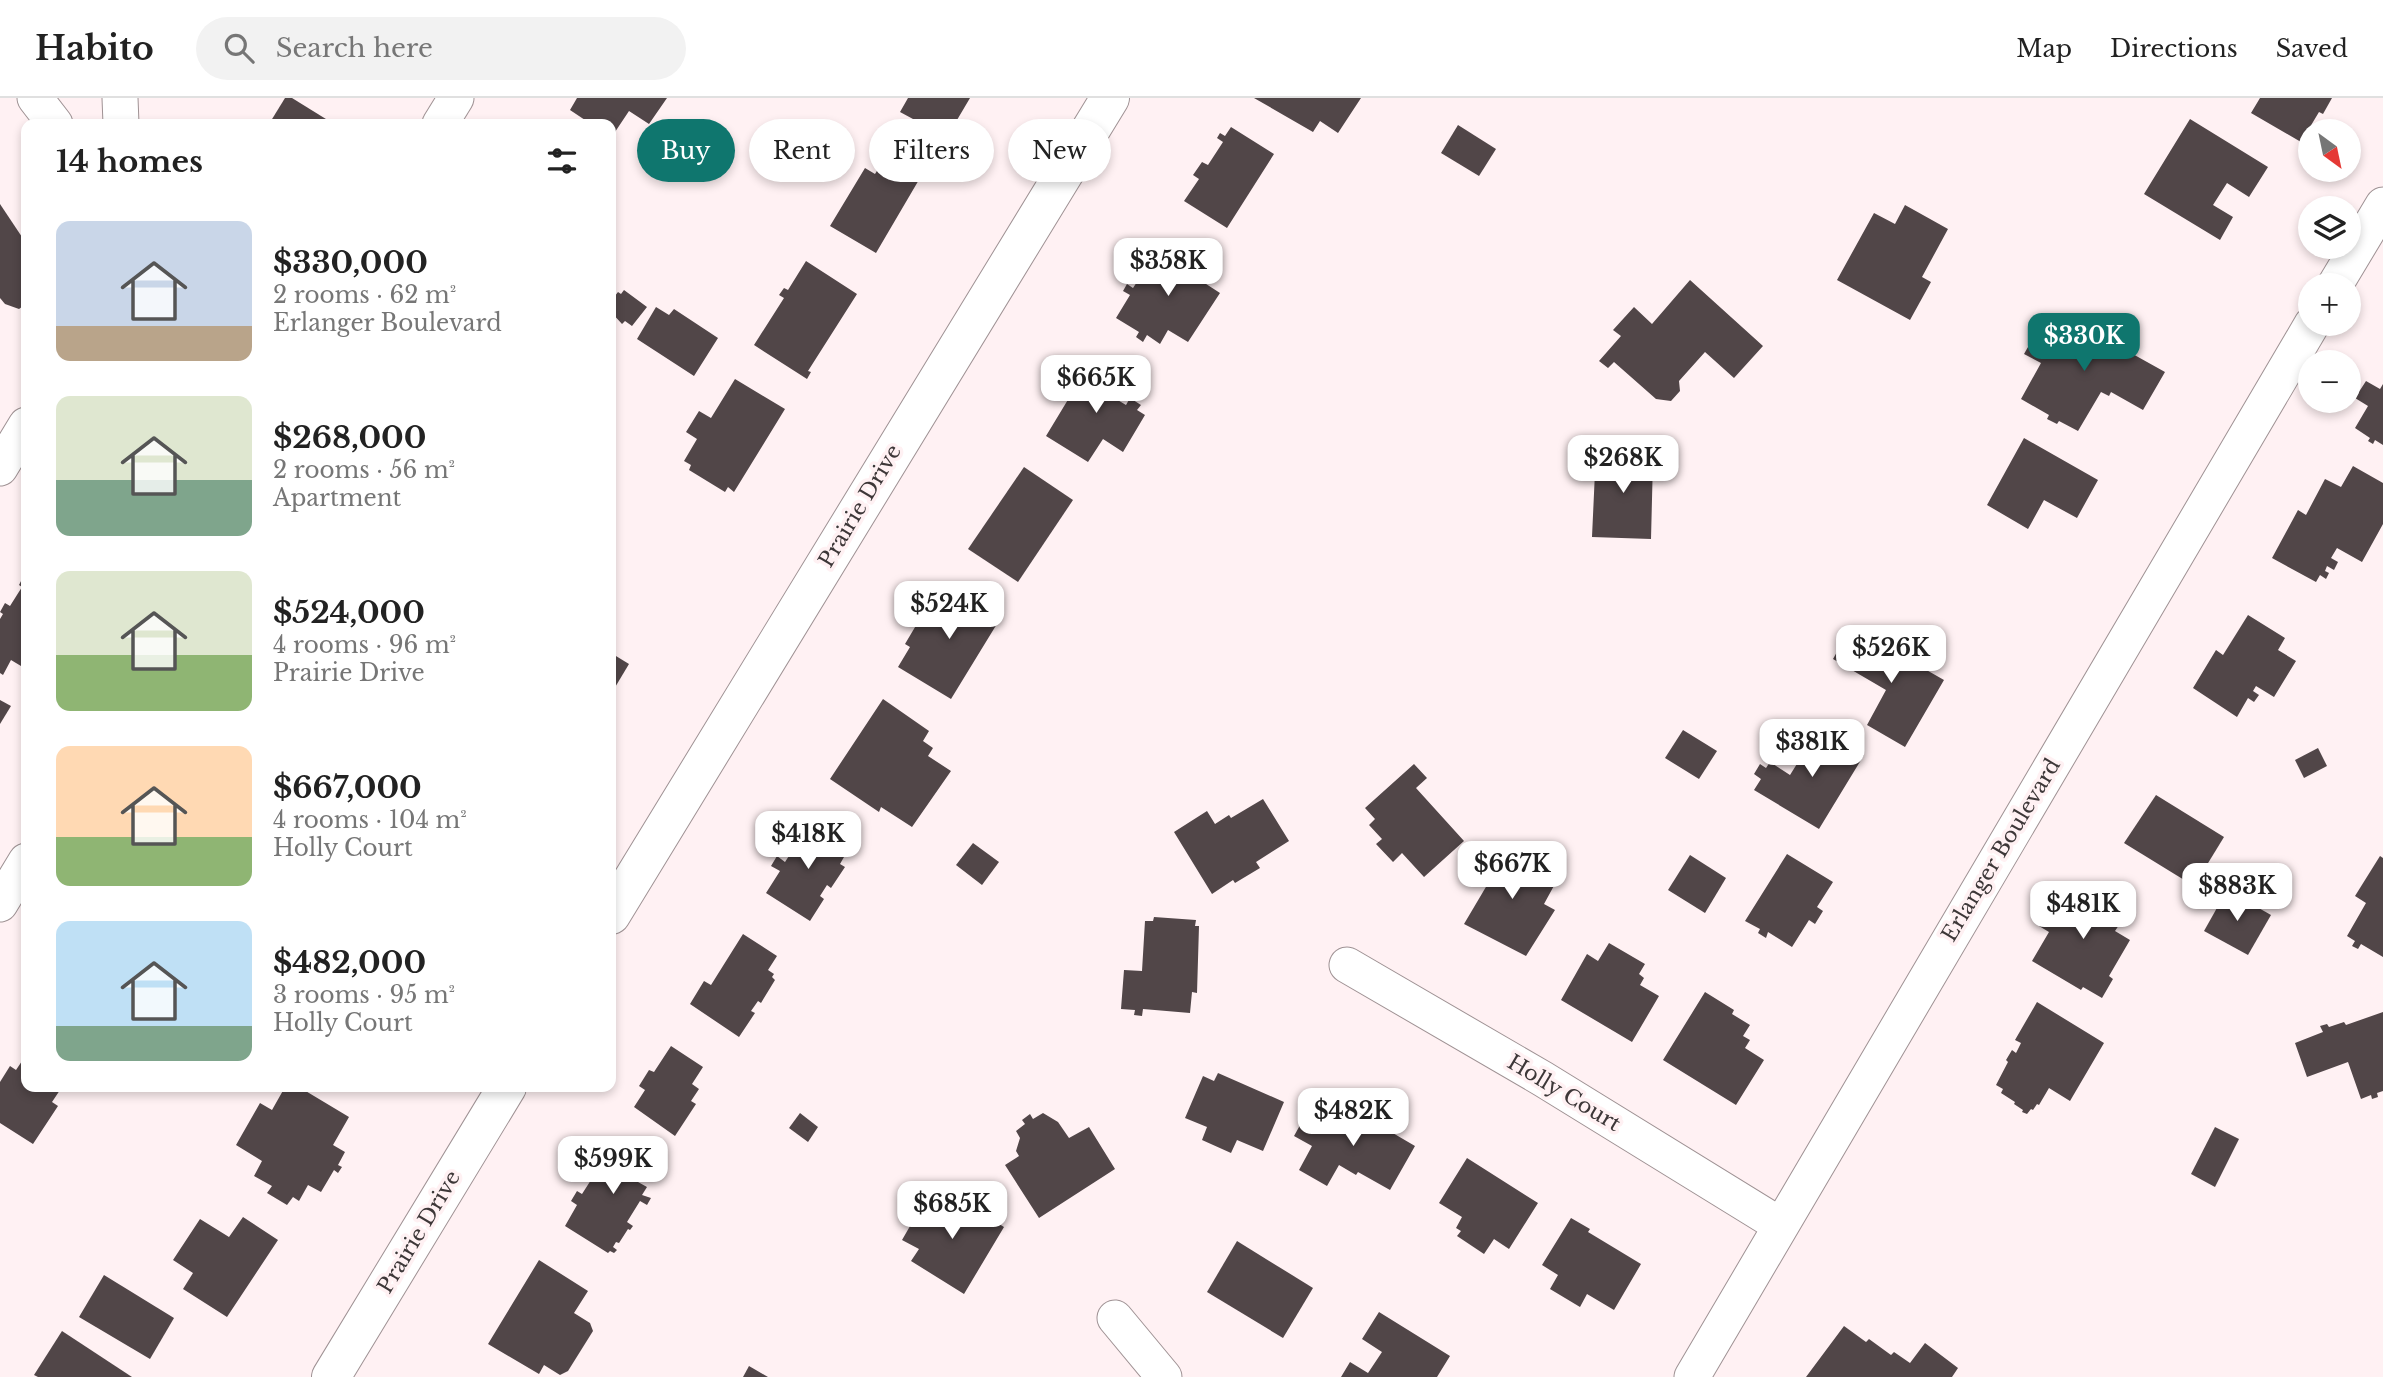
<!DOCTYPE html>
<meta charset="utf-8">
<style>
body{margin:0;font-family:"Libre Baskerville",serif;background:#f2f2f2;color:#222;height:100vh;display:flex;flex-direction:column;font-size:26px;white-space:nowrap}
*{box-sizing:border-box;margin:0}
p{font-size:23px;color:#767676}
.icon{flex:none;width:38px;height:38px;fill:none;stroke:currentColor;stroke-width:2;stroke-linecap:round;stroke-linejoin:round}
.map{position:relative;flex:1;overflow:hidden}
.drawer{position:absolute;left:21px;top:21px;width:595px;height:973px;display:flex;flex-direction:column;background:#fff;border-radius:14px;box-shadow:0 4px 10px #0003}
.drawer>*{flex:none}
.guide{position:absolute;left:637px;top:21px;width:665px;height:63px;display:flex;gap:14px}
.needle{width:46px;rotate:147deg}
.tools{position:absolute;left:2298px;top:21px;display:grid;gap:14px}
.tools a{display:grid;place-items:center;width:63px;height:63px;border-radius:50%;background:#fff;box-shadow:0 4px 10px #0003;font-size:35px}
.price{position:absolute;translate:-50% -60px;padding:0 16px;border-radius:14px;background:#fff;color:#222;font-size:23px;line-height:46px;filter:drop-shadow(0 2px 4px #0008)}
.price::after{content:'';position:absolute;left:50%;top:42px;width:21px;height:16px;margin-left:-10px;background:inherit;clip-path:polygon(0 0,100% 0,50% 100%)}
.price.on{background:#0f766e;color:#fff}
ul{padding:0;list-style:none}
li{display:flex;align-items:center;gap:21px;height:175px;padding:0 35px}
li span{display:grid;place-items:center;flex:none;width:196px;height:140px;border-radius:14px;color:#555}
li>.icon{margin-inline-start:auto}
span .icon{width:84px;height:84px;fill:#fffc;stroke-width:1}
li b{font-size:30px}
h2{display:flex;justify-content:space-between;align-items:center;height:84px;padding:0 35px;font-size:30px}
.pill{padding:0 24px;border-radius:32px;background:#fff;box-shadow:0 4px 10px #0003;font-size:24px;line-height:63px}
.pill.on{background:#0f766e;color:#fff}
header{display:flex;align-items:center;gap:42px;box-sizing:border-box;height:98px;padding:0 35px;background:#fff;border-bottom:2px solid #e0e0e0}
header strong{font-size:33px}
nav{display:flex;gap:38px;margin-inline-start:auto;font-size:24px}
.search{width:490px;height:63px;background:#f2f2f2;display:flex;align-items:center;gap:18px;box-sizing:border-box;padding:0 24px;border-radius:38px;color:#767676;font-size:26px}
.map>svg:first-child{display:block}
</style>
<header>
<strong>Habito</strong>
<div class="search"><svg class="icon" aria-label="search" viewBox="0 0 24 24"><circle cx="10" cy="10" r="6"/><path d="M15 15l6 6"/></svg>Search here</div>
<nav><a>Map</a><a>Directions</a><a>Saved</a></nav>
</header>
<div class="map">
<svg width="2383" height="1279" viewBox="0 0 2383 1279">
<rect width="100%" height="100%" fill="#fff1f3"/>
<!-- building -->
<g fill="#514648">
<polygon points="285,0 292,0 334,26 269,26"/>
<polygon points="577,0 667,0 649,26 629,13 611,40 611,26 591,26 570,12"/>
<polygon points="908,0 970,0 944,44 915,26 913,30 909,27 913,21 900,14"/>
<polygon points="1254,0 1361,0 1338,35 1320,23 1313,34"/>
<polygon points="2260,0 2332,0 2323,16 2319,14 2301,44 2251,15"/>
<polygon points="2190,21 2268,69 2249,99 2227,85 2213,107 2233,119 2220,142 2144,96"/>
<polygon points="1458,27 1496,51 1479,78 1441,55"/>
<polygon points="1231,29 1274,56 1227,130 1184,103 1199,81 1193,77 1202,64 1208,67 1223,44 1217,40 1220,35 1225,38"/>
<polygon points="885,60 920,80 876,155 830,128 865,70 875,76"/>
<polygon points="0,106 26,145 26,206 19,211 5,206 0,200"/>
<polygon points="1905,107 1948,131 1922,179 1931,184 1910,222 1837,182 1874,115 1895,126"/>
<polygon points="1163,145 1209,176 1203,184 1220,195 1188,244 1168,232 1160,246 1147,237 1143,244 1136,239 1139,234 1116,220 1130,197 1123,193 1127,186 1133,190"/>
<polygon points="806,163 857,196 808,273 811,274 807,281 754,247 784,200 779,197 784,190 788,192"/>
<polygon points="1690,182 1763,248 1734,280 1705,254 1679,283 1680,293 1671,303 1656,301 1614,264 1608,270 1599,263 1621,238 1613,232 1634,209 1652,226"/>
<polygon points="624,192 647,209 632,228 625,223 622,226 611,214 615,206 611,203 618,194 621,196"/>
<polygon points="656,209 669,217 674,211 718,240 694,278 637,241"/>
<polygon points="2068,220 2165,274 2143,312 2111,294 2109,298 2101,294 2078,333 2059,323 2057,326 2047,321 2049,317 2021,301 2041,265 2024,256 2036,235 2039,236 2048,222 2062,230"/>
<polygon points="1092,262 1127,283 1116,301 1126,307 1130,300 1141,307 1137,312 1145,317 1123,354 1103,341 1088,364 1046,338"/>
<polygon points="735,281 785,311 734,394 728,389 725,394 689,372 691,367 684,363 697,341 686,334 699,313 711,320"/>
<polygon points="2366,283 2380,291 2383,286 2383,347 2375,342 2373,346 2368,343 2370,340 2355,330 2368,308 2355,300"/>
<polygon points="2024,340 2098,382 2077,420 2044,402 2028,431 1987,407"/>
<polygon points="1596,352 1648,354 1648,361 1653,362 1651,441 1592,439"/>
<polygon points="2353,368 2383,385 2383,426 2362,464 2337,450 2331,460 2338,464 2334,472 2327,468 2325,473 2329,475 2326,481 2320,477 2316,484 2272,460 2298,412 2306,417 2325,381 2341,389"/>
<polygon points="1024,369 1073,402 1018,484 968,451"/>
<polygon points="26,467 26,571 11,562 3,577 0,575 0,521 3,516 0,514 5,505 10,508 22,489 19,487 24,477 21,475"/>
<polygon points="951,485 1003,516 951,601 898,569 910,549 905,546 921,519 928,523"/>
<polygon points="2248,517 2285,540 2278,552 2296,563 2274,599 2256,588 2253,593 2259,597 2254,604 2248,600 2237,619 2193,590 2216,552 2223,557"/>
<polygon points="1851,529 1944,582 1905,649 1867,627 1886,592 1833,561"/>
<polygon points="611,555 629,566 611,596"/>
<polygon points="883,601 929,633 923,643 933,650 928,658 951,673 912,729 881,709 879,714 830,681"/>
<polygon points="0,602 11,608 0,626"/>
<polygon points="1820,629 1864,657 1819,731 1754,692 1761,681 1754,676 1760,666 1766,670 1770,664 1790,677"/>
<polygon points="1683,632 1717,653 1699,681 1665,660"/>
<polygon points="2318,650 2327,668 2304,680 2295,662"/>
<polygon points="1414,666 1427,680 1416,690 1464,743 1424,779 1402,755 1393,764 1376,746 1382,741 1369,727 1375,721 1365,710"/>
<polygon points="2156,697 2224,739 2194,788 2124,745"/>
<polygon points="1263,701 1289,743 1256,764 1260,770 1235,785 1233,782 1212,796 1174,734 1207,713 1215,726 1229,717 1231,720"/>
<polygon points="813,721 846,743 838,756 844,759 840,766 845,769 831,790 827,787 820,798 824,801 810,823 766,795 780,773 771,768 777,758 785,764"/>
<polygon points="1494,744 1556,784 1544,806 1555,812 1526,858 1464,826 1493,777 1478,767"/>
<polygon points="973,745 999,764 982,787 956,767"/>
<polygon points="1787,756 1833,784 1817,809 1823,813 1815,826 1809,822 1792,849 1768,834 1766,840 1758,835 1760,831 1745,823"/>
<polygon points="1690,757 1726,780 1705,815 1668,792"/>
<polygon points="2380,758 2383,760 2383,859 2361,846 2358,851 2352,848 2355,843 2347,838 2366,805 2355,798"/>
<polygon points="2077,786 2127,815 2115,833 2130,842 2109,878 2113,881 2102,900 2083,889 2081,892 2032,863 2049,834 2039,828 2050,808 2061,814"/>
<polygon points="2227,792 2271,817 2248,857 2204,833"/>
<polygon points="1154,819 1196,822 1195,828 1199,828 1197,895 1192,894 1190,915 1143,911 1142,918 1134,917 1135,912 1121,911 1124,872 1142,873 1145,823 1153,823"/>
<polygon points="743,836 777,858 768,872 774,876 772,879 775,882 761,905 758,903 751,913 755,915 739,939 690,906 704,883 711,887"/>
<polygon points="1609,845 1645,866 1639,876 1644,880 1640,887 1659,898 1632,944 1561,902 1587,856 1598,863"/>
<polygon points="1705,894 1734,912 1732,916 1750,927 1743,938 1750,942 1745,950 1764,962 1736,1007 1663,962"/>
<polygon points="2037,904 2104,945 2070,1003 2049,990 2039,1007 2037,1006 2033,1012 2031,1011 2027,1016 2022,1014 2023,1012 2014,1006 2015,1004 2001,995 2003,991 1996,987 2008,964 2006,962 2012,952 2016,955 2021,945 2015,942"/>
<polygon points="2383,914 2383,993 2377,995 2378,999 2372,1001 2371,997 2361,1001 2348,964 2307,979 2295,945 2323,934 2320,928 2327,926 2329,929 2344,924 2346,927"/>
<polygon points="671,948 703,969 692,986 699,991 691,1003 696,1006 675,1038 634,1009 645,992 639,988 649,972 654,974"/>
<polygon points="26,957 26,989 62,989 52,1004 58,1008 33,1046 0,1025 0,984 10,968 16,972"/>
<polygon points="1218,975 1284,1004 1263,1053 1237,1042 1231,1055 1202,1042 1207,1029 1185,1020 1203,978 1214,983"/>
<polygon points="285,989 299,989 349,1019 333,1047 345,1054 338,1067 342,1069 338,1075 334,1072 321,1094 308,1087 299,1103 293,1099 287,1107 267,1095 272,1088 254,1078 262,1063 236,1047 260,1005 272,1012"/>
<polygon points="1338,1003 1415,1048 1390,1092 1358,1074 1356,1077 1339,1067 1327,1088 1299,1072 1312,1048 1294,1038 1304,1020 1322,1031"/>
<polygon points="800,1015 818,1029 808,1044 789,1030"/>
<polygon points="1043,1015 1058,1024 1069,1040 1089,1029 1115,1071 1039,1120 1005,1067 1019,1058 1016,1053 1020,1040 1016,1033 1025,1026 1022,1022 1030,1016 1033,1021"/>
<polygon points="2215,1029 2239,1041 2215,1089 2191,1076"/>
<polygon points="622,1038 631,1044 635,1038 660,1054 656,1061 652,1059 643,1073 647,1076 638,1084 647,1089 642,1097 651,1100 647,1107 640,1103 627,1124 633,1128 630,1132 628,1131 619,1145 616,1144 613,1149 617,1152 614,1155 610,1153 608,1155 565,1128 577,1107 571,1103 577,1093 582,1096 600,1068 605,1071"/>
<polygon points="1467,1060 1538,1105 1509,1151 1494,1141 1484,1156 1457,1138 1461,1133 1456,1130 1462,1119 1439,1105"/>
<polygon points="942,1091 1004,1129 964,1196 911,1163 919,1151 902,1142 917,1116 925,1120"/>
<polygon points="243,1119 278,1142 227,1219 183,1191 193,1175 173,1162 200,1121 229,1139"/>
<polygon points="1571,1120 1590,1131 1588,1134 1641,1166 1614,1212 1587,1196 1580,1209 1550,1191 1558,1177 1542,1167"/>
<polygon points="1237,1143 1313,1190 1283,1240 1207,1194"/>
<polygon points="539,1162 588,1193 574,1215 590,1225 593,1233 568,1273 560,1277 544,1267 539,1276 488,1246"/>
<polygon points="104,1177 174,1220 150,1261 79,1219"/>
<polygon points="1379,1214 1450,1258 1437,1279 1341,1279 1350,1264 1368,1275 1382,1254 1362,1241"/>
<polygon points="1844,1228 1866,1244 1869,1241 1891,1257 1894,1254 1910,1265 1925,1245 1958,1270 1952,1279 1806,1279"/>
<polygon points="62,1233 132,1279 38,1279 34,1277"/>
<polygon points="749,1268 768,1279 743,1279"/>
</g>
<g fill="none" stroke-linecap="round" stroke-linejoin="round">
<!-- street casing -->
<g stroke="#9f9294" stroke-width="37">
<g id="street">
<polyline points="35,0 55,26"/>
<polyline points="120,0 121,26"/>
<polyline points="440,26 456,0"/>
<polyline points="2335,187 2383,107"/>
<polyline points="0,370 26,327"/>
<polyline points="0,806 26,763"/>
<polyline points="1347,867 1543,981 1780,1127"/>
<polyline points="1115,1220 1164,1279"/>
<polyline points="1692,1279 2312,226"/>
</g>
</g>
<!-- secondary casing -->
<g stroke="#9f9294" stroke-width="40">
<g id="secondary">
<polyline points="611,817 1110,0"/>
<polyline points="331,1279 507,989"/>
</g>
</g>
<!-- street -->
<use href="#street" stroke="#fff" stroke-width="35"/>
<!-- secondary -->
<use href="#secondary" stroke="#fff" stroke-width="38"/>
</g>
<g text-anchor="middle" dominant-baseline="central" stroke-width="7" stroke-linejoin="round" paint-order="stroke">
<!-- street labels -->
<g font-size="21" fill="#3d3738" stroke="#fff1f3">
<text transform="translate(860 408) rotate(-59)">Prairie Drive</text>
<text transform="translate(2001 752) rotate(-59)">Erlanger Boulevard</text>
<text transform="translate(1564 995) rotate(31)">Holly Court</text>
<text transform="translate(419 1134) rotate(-59)">Prairie Drive</text>
</g>
</g>
</svg>
<div class="tools">
<a><svg class="needle" viewBox="-14 -14 28 28"><path d="M0-13l5 13h-10z" fill="#e53935"/><path d="M0 13l5-13h-10z" fill="#767676"/></svg></a>
<a><svg class="icon" aria-label="layers" viewBox="0 0 24 24"><path d="M12 4l9 5-9 5-9-5zM3 14l9 5 9-5"/></svg></a>
<a>+</a>
<a>−</a>
</div>
<b class="price" style="left:1168px;top:200px">$358K</b>
<b class="price on" style="left:2084px;top:275px">$330K</b>
<b class="price" style="left:1096px;top:317px">$665K</b>
<b class="price" style="left:1623px;top:397px">$268K</b>
<b class="price" style="left:949px;top:543px">$524K</b>
<b class="price" style="left:1891px;top:587px">$526K</b>
<b class="price" style="left:1812px;top:681px">$381K</b>
<b class="price" style="left:808px;top:773px">$418K</b>
<b class="price" style="left:1512px;top:803px">$667K</b>
<b class="price" style="left:2237px;top:825px">$883K</b>
<b class="price" style="left:2083px;top:843px">$481K</b>
<b class="price" style="left:1353px;top:1050px">$482K</b>
<b class="price" style="left:613px;top:1098px">$599K</b>
<b class="price" style="left:952px;top:1143px">$685K</b>
<div class="guide">
<a class="pill on">Buy</a>
<a class="pill">Rent</a>
<a class="pill">Filters</a>
<a class="pill">New</a>
</div>
<section class="drawer">
<h2>14 homes<svg class="icon" aria-label="filters" viewBox="0 0 24 24"><path d="M4 7h16M4 17h16"/><circle cx="9" cy="7" r="2"/><circle cx="15" cy="17" r="2"/></svg></h2>
<ul>
<li><span style="background:linear-gradient(#c9d6e8 75%,#b9a48a 0)"><svg class="icon" aria-label="home" viewBox="0 0 24 24"><path d="M3 11l9-7 9 7M6 9v11h12V9"/></svg></span><div><b>$330,000</b><p>2 rooms · 62 m²</p><p>Erlanger Boulevard</p></div></li>
<li><span style="background:linear-gradient(#dfe7d0 60%,#7fa58c 0)"><svg class="icon" aria-label="home" viewBox="0 0 24 24"><path d="M3 11l9-7 9 7M6 9v11h12V9"/></svg></span><div><b>$268,000</b><p>2 rooms · 56 m²</p><p>Apartment</p></div></li>
<li><span style="background:linear-gradient(#dfe7d0 60%,#8fb573 0)"><svg class="icon" aria-label="home" viewBox="0 0 24 24"><path d="M3 11l9-7 9 7M6 9v11h12V9"/></svg></span><div><b>$524,000</b><p>4 rooms · 96 m²</p><p>Prairie Drive</p></div></li>
<li><span style="background:linear-gradient(#ffd9b3 65%,#8fb573 0)"><svg class="icon" aria-label="home" viewBox="0 0 24 24"><path d="M3 11l9-7 9 7M6 9v11h12V9"/></svg></span><div><b>$667,000</b><p>4 rooms · 104 m²</p><p>Holly Court</p></div></li>
<li><span style="background:linear-gradient(#bfe0f5 75%,#7fa58c 0)"><svg class="icon" aria-label="home" viewBox="0 0 24 24"><path d="M3 11l9-7 9 7M6 9v11h12V9"/></svg></span><div><b>$482,000</b><p>3 rooms · 95 m²</p><p>Holly Court</p></div></li>
</ul>
</section>
</div>
